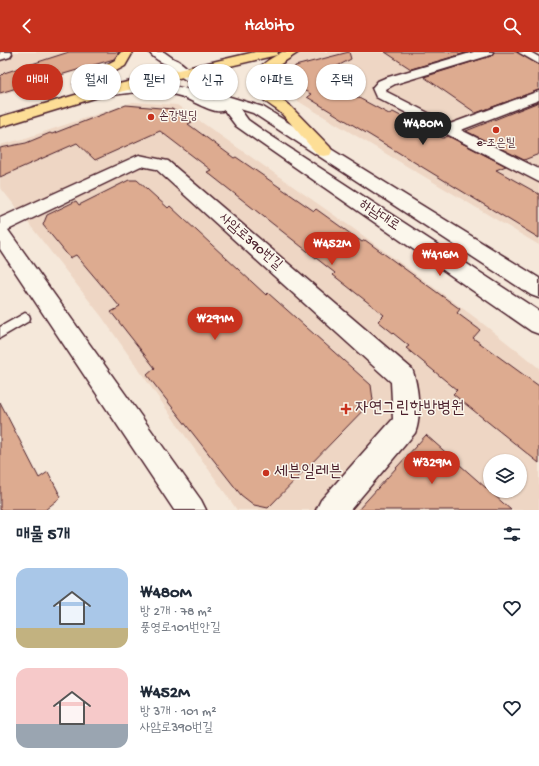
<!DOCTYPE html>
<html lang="ko">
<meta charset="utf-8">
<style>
body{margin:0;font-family:"Gochi Hand","Poor Story",sans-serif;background:#f2f2f3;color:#1f2937;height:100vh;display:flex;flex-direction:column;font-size:15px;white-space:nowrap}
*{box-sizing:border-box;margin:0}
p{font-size:13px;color:#747a83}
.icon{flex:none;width:22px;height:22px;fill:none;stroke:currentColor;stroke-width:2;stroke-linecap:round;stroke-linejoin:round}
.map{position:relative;height:458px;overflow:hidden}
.panel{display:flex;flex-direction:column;background:#fff;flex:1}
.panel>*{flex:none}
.top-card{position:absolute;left:12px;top:12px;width:515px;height:36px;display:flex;gap:8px}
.tools{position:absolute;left:483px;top:402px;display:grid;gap:8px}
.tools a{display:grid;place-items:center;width:44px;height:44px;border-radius:50%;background:#fff;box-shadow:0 1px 3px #0004;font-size:20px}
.price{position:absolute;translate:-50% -34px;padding:0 9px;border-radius:14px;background:#c8321e;color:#fff;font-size:13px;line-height:26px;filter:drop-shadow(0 1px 2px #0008)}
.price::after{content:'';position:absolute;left:50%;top:24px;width:12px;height:9px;margin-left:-6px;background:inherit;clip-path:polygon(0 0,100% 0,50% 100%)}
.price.current{background:#222;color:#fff}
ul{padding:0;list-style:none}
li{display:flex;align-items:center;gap:12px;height:100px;padding:0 16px}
li span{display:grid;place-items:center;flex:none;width:112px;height:80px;border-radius:12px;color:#555}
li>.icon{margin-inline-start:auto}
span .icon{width:48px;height:48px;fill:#fffc;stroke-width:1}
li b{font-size:17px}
h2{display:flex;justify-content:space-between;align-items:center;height:48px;padding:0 16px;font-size:17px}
.chip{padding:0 14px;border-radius:18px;background:#fff;box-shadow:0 1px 3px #0004;font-size:14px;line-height:36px}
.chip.current{background:#c8321e;color:#fff}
header{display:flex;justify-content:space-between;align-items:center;height:52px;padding:0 16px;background:#c8321e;color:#fff;font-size:18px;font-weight:600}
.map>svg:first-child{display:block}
</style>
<header><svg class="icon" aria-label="back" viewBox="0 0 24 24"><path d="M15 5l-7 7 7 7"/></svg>Habito<svg class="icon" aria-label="search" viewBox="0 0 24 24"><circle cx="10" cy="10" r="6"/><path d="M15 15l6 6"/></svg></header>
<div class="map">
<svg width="539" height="458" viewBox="0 0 539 458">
<rect width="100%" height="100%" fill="#f5e8da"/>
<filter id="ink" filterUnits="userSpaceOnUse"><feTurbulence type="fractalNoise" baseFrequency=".025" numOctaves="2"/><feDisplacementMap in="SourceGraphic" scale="8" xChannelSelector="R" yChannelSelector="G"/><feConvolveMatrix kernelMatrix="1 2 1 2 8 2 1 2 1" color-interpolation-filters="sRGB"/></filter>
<g filter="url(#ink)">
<!-- built -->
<g fill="#eed6c4" fill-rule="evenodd">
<polygon points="0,0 103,0 105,2 97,13 0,43"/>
<polygon points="300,0 539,0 539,193 276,36 273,17 293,2"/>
<path d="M133,50L177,53L361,182L477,267L539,316V458H237L102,265L0,135V93L23,87ZM490,409H520V439H490Z"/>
</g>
<!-- building -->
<g fill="#ddab90" stroke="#4a1f2b">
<polygon points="69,0 119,0 114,7 0,41 0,25 4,21"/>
<polygon points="349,0 351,7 326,20 350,32 340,36 389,62 393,60 443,86 448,84 506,114 496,118 539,142 539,186 307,45 311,42 291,32 295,14"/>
<polygon points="385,0 469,0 411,17"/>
<polygon points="494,0 517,0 539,13 539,38 476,61 424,25 491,4"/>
<polygon points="539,50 539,102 524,108 466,79"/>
<polygon points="126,53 172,57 192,70 188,72 234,106 236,105 314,159 316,157 362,190 365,188 460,257 457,261 480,278 473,286 539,334 539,411 453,342 457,338 406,296 409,294 378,269 384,263 333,223 335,221 207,120 211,118 160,79 95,108 77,91 0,125 0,96 26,91 50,81 52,82"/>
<polygon points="129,128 137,128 168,156 170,154 266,243 268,241 371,333 373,348 268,456 254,453 241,443 147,323 155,316 111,260 120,255 76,203 70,206 43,173 47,163 76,149 79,153"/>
<polygon points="0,350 39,426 48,420 61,445 45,458 0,458"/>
<polygon points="426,383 511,458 358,458"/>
</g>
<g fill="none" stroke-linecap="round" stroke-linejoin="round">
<!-- service casing -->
<g stroke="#4a1f2b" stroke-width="3">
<polygon id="service" points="25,261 29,263 30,266 29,269 0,286 0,275"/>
</g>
<!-- pedestrian casing -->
<g stroke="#4a1f2b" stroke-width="3">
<polygon id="pedestrian" points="518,0 530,0 539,5 539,12"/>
</g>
<!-- minor casing -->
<g stroke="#4a1f2b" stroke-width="3">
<g id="minor">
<polygon points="0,0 11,0 12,2 10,5 0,8"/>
<polygon points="474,0 493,0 491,3 395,32 386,37 387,40 450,72 539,39 539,48 461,78 539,117 539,130 376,45 372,36 378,29 385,26"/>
<path d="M139,103L168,109L412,317C418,332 422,366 415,381L350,458H316L321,448L393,367L391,330L156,117L141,114L8,178L201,448L206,458H174L0,197V166Z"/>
</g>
</g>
<!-- tertiary casing -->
<g stroke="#4a1f2b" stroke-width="3">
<path id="tertiary" d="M171,6C179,8 187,15 192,21L190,24C180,26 170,18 164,10L166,7Z"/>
</g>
<!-- secondary casing -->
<g stroke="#4a1f2b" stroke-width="3">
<g id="secondary">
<path d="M149,0H164L178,10L176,13C167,15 154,7 149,0Z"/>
<path d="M185,17L190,18L230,45L263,55L539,226V246L531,243L253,61L240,57L248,68L265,80L539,259V282L531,279L253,86L236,74L224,58C216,64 190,47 180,44C154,36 129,41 103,44L98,43L96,40L98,37L103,36C145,31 176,28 215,48L180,24L178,21L180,18Z"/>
</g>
</g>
<!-- primary casing -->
<g stroke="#4a1f2b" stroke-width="3">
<g id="primary">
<polygon points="121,0 133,0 125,14 86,35 76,35 74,32 76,29 115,8"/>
<path d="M255,0H278L277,3L282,0H299L273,17L267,24V31L273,41L291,55L330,95L332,99L330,103L324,104L318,103C305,89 294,74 281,61C275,56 269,53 264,48C243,28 257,14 277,3L98,45L0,75V65L89,39Z"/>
</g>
</g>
<!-- service -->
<use href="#service" fill="#fbf7ec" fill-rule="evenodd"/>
<!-- pedestrian -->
<use href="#pedestrian" fill="#fbf7ec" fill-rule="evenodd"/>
<!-- minor -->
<use href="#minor" fill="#fbf7ec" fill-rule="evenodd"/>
<!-- tertiary -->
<use href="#tertiary" fill="#fbf7ec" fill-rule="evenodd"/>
<!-- secondary -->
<use href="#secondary" fill="#fbf7ec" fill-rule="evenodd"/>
<!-- primary -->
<use href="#primary" fill="#fdde96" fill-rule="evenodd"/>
</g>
</g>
<!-- markers -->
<g fill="#c8321e" stroke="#fbf7ec" stroke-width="1.5">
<circle cx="151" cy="65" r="4"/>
<circle cx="496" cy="78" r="4"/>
<path d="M344 351h4v4h4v4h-4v4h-4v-4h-4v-4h4z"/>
<circle cx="266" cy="421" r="4"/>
</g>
<g text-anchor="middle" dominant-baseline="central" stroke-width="3" stroke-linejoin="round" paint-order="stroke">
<!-- far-poi labels -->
<g font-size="12" fill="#4a1f2b" stroke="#fbf7ec" text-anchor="start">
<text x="159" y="65">손강빌딩</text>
<text x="496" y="92" text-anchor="middle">e-조은빌</text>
</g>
<!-- street labels -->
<g font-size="14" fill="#4a1f2b" stroke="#fbf7ec">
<text transform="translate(379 164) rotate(33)">하남대로</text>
<text transform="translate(250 190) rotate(41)">사암로390번길</text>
</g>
<!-- near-poi labels -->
<g font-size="17" fill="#4a1f2b" stroke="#fbf7ec" text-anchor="start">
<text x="355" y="357">자연그린한방병원</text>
<text x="274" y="421">세븐일레븐</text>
</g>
</g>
</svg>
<div class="tools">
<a><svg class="icon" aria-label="layers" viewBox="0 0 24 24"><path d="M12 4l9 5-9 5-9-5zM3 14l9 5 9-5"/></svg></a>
</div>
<b class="price current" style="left:423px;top:94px">₩480M</b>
<b class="price" style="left:332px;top:214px">₩452M</b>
<b class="price" style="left:440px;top:225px">₩416M</b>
<b class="price" style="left:215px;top:289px">₩291M</b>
<b class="price" style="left:432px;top:433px">₩329M</b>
<div class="top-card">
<a class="chip current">매매</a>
<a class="chip">월세</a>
<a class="chip">필터</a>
<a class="chip">신규</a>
<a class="chip">아파트</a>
<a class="chip">주택</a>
</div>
</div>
<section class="panel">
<h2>매물 5개<svg class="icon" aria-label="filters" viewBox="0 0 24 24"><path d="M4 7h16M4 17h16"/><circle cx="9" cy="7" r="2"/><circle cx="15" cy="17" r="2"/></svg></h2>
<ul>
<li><span style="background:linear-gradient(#a9c7e8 75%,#c2b280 0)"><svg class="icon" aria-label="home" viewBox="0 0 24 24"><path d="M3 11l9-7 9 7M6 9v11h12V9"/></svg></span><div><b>₩480M</b><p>방 2개 · 78 m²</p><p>풍영로101번안길</p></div><svg class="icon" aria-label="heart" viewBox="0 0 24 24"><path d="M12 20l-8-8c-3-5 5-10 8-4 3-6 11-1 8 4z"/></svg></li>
<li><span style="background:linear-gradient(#f6c9c9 70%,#9aa5b1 0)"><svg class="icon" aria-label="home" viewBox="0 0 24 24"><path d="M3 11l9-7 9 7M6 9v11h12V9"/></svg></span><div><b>₩452M</b><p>방 3개 · 101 m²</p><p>사암로390번길</p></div><svg class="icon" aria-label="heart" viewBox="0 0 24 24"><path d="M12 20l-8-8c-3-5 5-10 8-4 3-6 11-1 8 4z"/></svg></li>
</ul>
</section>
